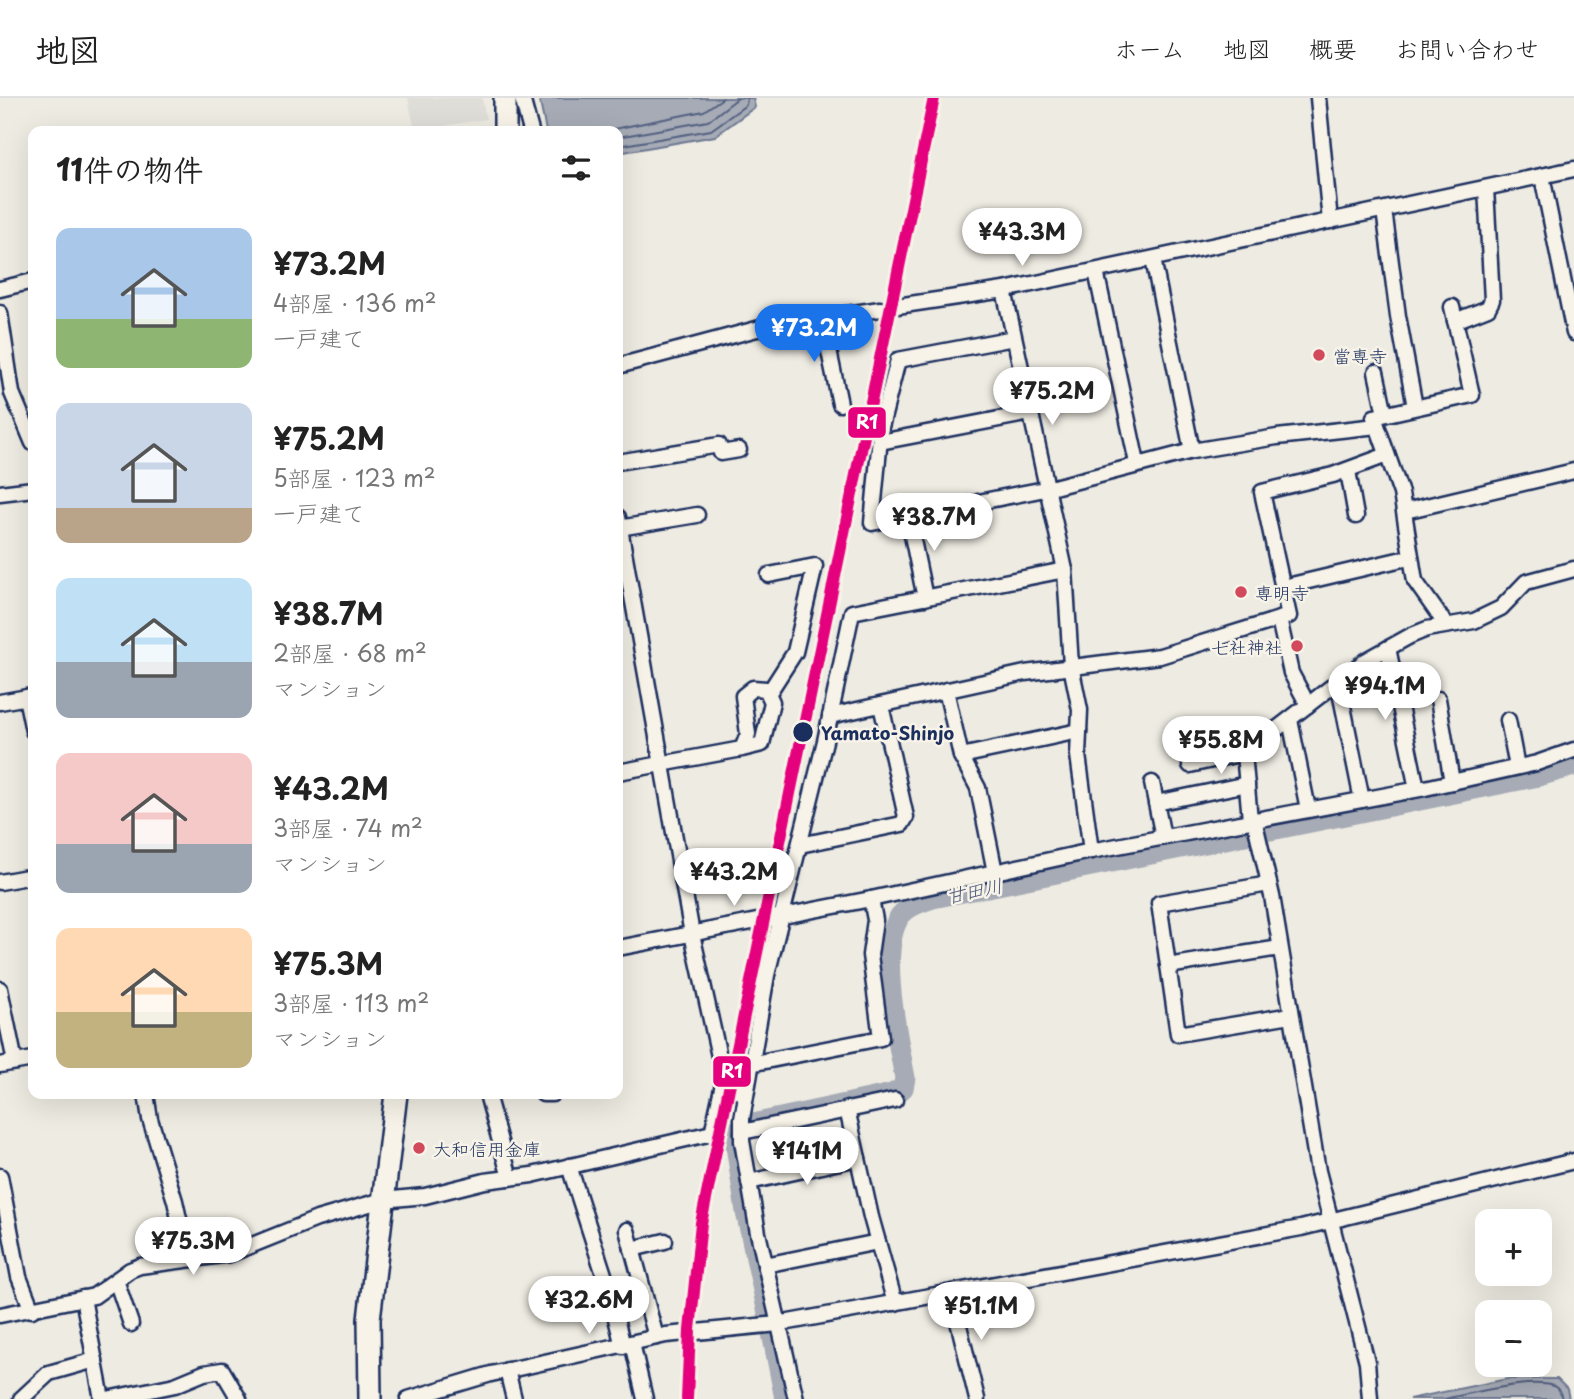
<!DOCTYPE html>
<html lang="ja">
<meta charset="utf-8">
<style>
body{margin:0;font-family:"Playpen Sans","Klee One",sans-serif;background:#f2f2f2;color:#222;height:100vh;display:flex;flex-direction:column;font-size:26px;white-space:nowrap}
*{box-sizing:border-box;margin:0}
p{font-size:23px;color:#767676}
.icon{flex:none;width:38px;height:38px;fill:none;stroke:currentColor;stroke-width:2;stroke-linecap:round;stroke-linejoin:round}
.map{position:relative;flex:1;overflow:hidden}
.drawer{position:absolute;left:28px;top:28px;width:595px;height:973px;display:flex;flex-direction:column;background:#fff;border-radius:14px;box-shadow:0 7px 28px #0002}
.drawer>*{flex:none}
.controls{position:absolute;left:1475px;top:1111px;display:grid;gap:14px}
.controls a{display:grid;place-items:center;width:77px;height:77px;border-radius:14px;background:#fff;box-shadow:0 7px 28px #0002;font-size:35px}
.price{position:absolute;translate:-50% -60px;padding:0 16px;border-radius:24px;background:#fff;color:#222;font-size:23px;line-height:46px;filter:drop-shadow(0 2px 4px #0008)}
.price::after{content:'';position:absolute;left:50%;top:42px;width:21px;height:16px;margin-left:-10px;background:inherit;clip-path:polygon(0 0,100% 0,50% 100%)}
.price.selected{background:#1a73e8;color:#fff}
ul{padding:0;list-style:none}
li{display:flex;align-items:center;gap:21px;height:175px;padding:0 28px}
li span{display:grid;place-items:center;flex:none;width:196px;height:140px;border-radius:14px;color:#555}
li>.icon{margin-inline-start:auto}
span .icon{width:84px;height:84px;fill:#fffc;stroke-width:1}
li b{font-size:30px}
h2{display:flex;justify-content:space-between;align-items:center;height:84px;padding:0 28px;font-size:30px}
header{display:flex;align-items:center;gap:42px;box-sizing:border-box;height:98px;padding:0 35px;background:#fff;border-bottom:2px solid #e0e0e0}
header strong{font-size:33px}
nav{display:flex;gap:38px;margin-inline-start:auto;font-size:24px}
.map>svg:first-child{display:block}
</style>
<header>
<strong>地図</strong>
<nav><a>ホーム</a><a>地図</a><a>概要</a><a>お問い合わせ</a></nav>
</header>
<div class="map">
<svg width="1574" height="1301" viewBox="0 0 1574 1301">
<rect width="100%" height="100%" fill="#eeebe2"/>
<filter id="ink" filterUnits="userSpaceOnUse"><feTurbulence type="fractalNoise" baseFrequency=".0143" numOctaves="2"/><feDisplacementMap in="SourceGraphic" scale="14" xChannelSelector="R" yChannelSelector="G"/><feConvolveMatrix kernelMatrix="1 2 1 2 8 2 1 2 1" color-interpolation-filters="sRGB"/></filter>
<g filter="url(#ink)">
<!-- built -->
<polygon fill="#deddd8" points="408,0 482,0 486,21 415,33"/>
<!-- water -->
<g fill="#a6abb5" stroke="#6e7992" stroke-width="2">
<polygon points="539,0 753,0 755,9 715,38 618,55 618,33 546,33"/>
<polygon points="1507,1281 1557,1281 1567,1291 1569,1301 1409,1301"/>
</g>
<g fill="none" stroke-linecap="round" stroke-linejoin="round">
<!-- shore -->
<g stroke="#536181" stroke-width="2">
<polyline points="604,33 704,13 723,0"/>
<polyline points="618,39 708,23 738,0"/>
<polyline points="618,48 711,32 746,7 747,0"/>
<path d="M1444,1301C1470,1296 1529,1280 1553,1288C1559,1290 1561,1296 1562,1301"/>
</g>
<!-- stream -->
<g stroke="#6e7992" stroke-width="3.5">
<polyline points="715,1038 734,1034"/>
<polyline points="406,1107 425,1105"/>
</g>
<!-- river -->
<g stroke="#a6abb5" stroke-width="21">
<path d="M768,1215L746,1114L734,1034L753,1026L892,996L903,990L905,980C898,942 877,851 900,818C908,808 921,804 933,800L1539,678L1574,668"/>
<polyline points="772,1235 785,1301"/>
</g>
<!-- minor casing -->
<g stroke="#1b2f5e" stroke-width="19">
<g id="minor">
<polyline points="522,0 531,33"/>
<polyline points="1318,0 1330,123"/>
<polyline points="1542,78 1574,235"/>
<polyline points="1384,112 1398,218 1415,309"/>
<polyline points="1153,161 1192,353"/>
<polyline points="1096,173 1137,365"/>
<polyline points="0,191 33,183"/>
<polyline points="1004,192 1065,472 1071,568 1080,612 1078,657 1091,753"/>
<polyline points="897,208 1004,192 1574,71"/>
<polyline points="0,215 12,295 33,345"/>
<polyline points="822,219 840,306"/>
<polyline points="1455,223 1488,210 1492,202 1486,90"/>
<polyline points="1014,240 898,262 881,329 872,425 1050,390 1192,353 1277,339 1377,328"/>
<polyline points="618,268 768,228 880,211"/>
<polyline points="1376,274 1385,316"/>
<polyline points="880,344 1030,315"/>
<polyline points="618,364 719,347 721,355 739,352"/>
<polyline points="1348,373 1356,418"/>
<polyline points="0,395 33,391"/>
<polyline points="1405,413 1574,373"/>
<polyline points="908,418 925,500"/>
<polyline points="618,419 692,836 724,981 745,998"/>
<polyline points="619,430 697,417"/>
<polyline points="769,477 815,468 795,554 770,593"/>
<polyline points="1283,489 1411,459"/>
<polyline points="1279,521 1291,575 1308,607"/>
<polyline points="1446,527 1415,483 1401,395 1374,319 1472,297 1452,209"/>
<polyline points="1388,550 1417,691"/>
<polyline points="1338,584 1362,702"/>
<polyline points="946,592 961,658 978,690 995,774"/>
<polyline points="26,599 33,633"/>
<polyline points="1438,601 1452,684"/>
<polyline points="0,604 33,598"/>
<polyline points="830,618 1025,575 1160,558 1289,518 1262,394 1333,377 1387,357"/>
<polyline points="1290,622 1308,711"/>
<polyline points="1508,622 1517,669"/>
<polyline points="961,658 1079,633"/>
<polyline points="1190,667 1244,655"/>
<polyline points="618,674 742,651 762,646 772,604 766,591 753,590 743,598 748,636 742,651"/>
<polyline points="1152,685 1163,739"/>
<polyline points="1156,705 1247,686"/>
<polyline points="1254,721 1272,798 1318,1073 1367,1264 1370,1301"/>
<polyline points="1250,722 1244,655 1248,645 1278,630 1365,563 1410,538 1427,531 1474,523 1501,510 1526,484 1574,471"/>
<polyline points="800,747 902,726 906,719 881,607"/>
<polyline points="0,784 33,778"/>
<polyline points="1269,786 1159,805 1178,936 1291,917"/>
<polyline points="618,850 871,801 1091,753 1425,690 1537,665 1574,652"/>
<polyline points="1168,868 1280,850"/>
<polyline points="0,891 15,964"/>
<polyline points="750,966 881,940 870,857 875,822 871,801"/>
<polyline points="0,967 33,961"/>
<polyline points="146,996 150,1021 175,1103 188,1161"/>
<polyline points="487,996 510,1080"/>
<polyline points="543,996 552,996"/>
<polyline points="847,1011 871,1119 895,1205"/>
<polyline points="742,1034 895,1002"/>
<polyline points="569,1068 608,1189 623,1248"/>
<polyline points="0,1078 19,1179 32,1212"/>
<polyline points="749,1084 858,1060"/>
<polyline points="627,1132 656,1239"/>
<polyline points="632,1151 665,1143"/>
<polyline points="765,1167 878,1144"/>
<polyline points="116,1182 131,1226"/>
<polyline points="951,1195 977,1301"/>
<polyline points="83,1200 102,1301"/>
<polyline points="0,1217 94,1198 130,1172 140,1168 230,1156 317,1121 383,1102 425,1098 485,1083 532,1077 712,1035 724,981"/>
<polyline points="632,1245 645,1301"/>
<polyline points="507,1272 514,1301"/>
<polyline points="21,1301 49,1275 95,1262"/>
<polyline points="107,1301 175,1287 204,1275 222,1272 239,1301"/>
<polyline points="408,1301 491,1276 666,1237 778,1226 1301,1130 1574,1063"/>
<polyline points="796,1301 758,1135 742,1043 742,1021 767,877 825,643 852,514 1065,472"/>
</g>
</g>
<!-- highway casing -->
<g stroke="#1b2f5e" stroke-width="26">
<g id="highway">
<polyline points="505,33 505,0"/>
<polyline points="370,1301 369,1221 396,996"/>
</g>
</g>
<!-- minor -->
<use href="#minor" stroke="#f7f3e8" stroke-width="14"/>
<!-- highway -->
<use href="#highway" stroke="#f7f3e8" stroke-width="21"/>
<!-- rail-1 casing -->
<g stroke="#f7f3e8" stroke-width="18">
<polyline id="rail-1" points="687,1301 690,1232 701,1125 934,0"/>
</g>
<!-- rail-1 -->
<use href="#rail-1" stroke="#e5007d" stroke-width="12"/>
</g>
</g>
<!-- markers -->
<g fill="#d1495b" stroke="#f7f3e8" stroke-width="2.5">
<circle cx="1319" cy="257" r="7"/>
<circle cx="1241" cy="494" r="7"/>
<circle cx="1297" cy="548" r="7"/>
<circle cx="419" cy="1050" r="7"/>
</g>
<circle fill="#1b2f5e" stroke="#f7f3e8" stroke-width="2.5" cx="803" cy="634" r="11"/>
<g text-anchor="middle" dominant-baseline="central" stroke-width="5" stroke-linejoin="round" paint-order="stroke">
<!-- poi labels -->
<g font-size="18" fill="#1b2f5e" stroke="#f7f3e8" text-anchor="start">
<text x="1333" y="257">當専寺</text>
<text x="1255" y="494">専明寺</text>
<text x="1283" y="548" text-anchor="end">七社神社</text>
<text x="433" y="1050">大和信用金庫</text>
</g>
<!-- stop labels -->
<g font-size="18" font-weight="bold" fill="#1b2f5e" stroke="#f7f3e8" text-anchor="start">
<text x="821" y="634">Yamato-Shinjo</text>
</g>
<!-- water labels -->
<g font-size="19" font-style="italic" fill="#455478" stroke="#f7f3e8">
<text transform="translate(974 792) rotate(-12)">甘田川</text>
</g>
</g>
<g stroke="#f7f3e8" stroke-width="2.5">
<rect x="847" y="308" width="40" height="33" rx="7" fill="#e5007d"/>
<rect x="712" y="957" width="40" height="33" rx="7" fill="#e5007d"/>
</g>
<g font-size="19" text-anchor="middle" font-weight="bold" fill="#fff">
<text x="867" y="331">R1</text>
<text x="732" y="980">R1</text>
</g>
</svg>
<div class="controls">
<a>+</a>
<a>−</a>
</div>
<b class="price" style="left:1022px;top:170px">¥43.3M</b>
<b class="price selected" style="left:814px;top:266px">¥73.2M</b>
<b class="price" style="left:1052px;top:329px">¥75.2M</b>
<b class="price" style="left:934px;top:455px">¥38.7M</b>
<b class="price" style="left:1385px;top:624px">¥94.1M</b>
<b class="price" style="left:1221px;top:678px">¥55.8M</b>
<b class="price" style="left:734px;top:810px">¥43.2M</b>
<b class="price" style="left:807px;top:1089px">¥141M</b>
<b class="price" style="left:193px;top:1179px">¥75.3M</b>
<b class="price" style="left:589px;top:1238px">¥32.6M</b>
<b class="price" style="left:981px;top:1244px">¥51.1M</b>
<section class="drawer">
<h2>11件の物件<svg class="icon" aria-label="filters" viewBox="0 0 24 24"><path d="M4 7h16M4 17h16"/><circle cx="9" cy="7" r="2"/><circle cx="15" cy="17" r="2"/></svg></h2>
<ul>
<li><span style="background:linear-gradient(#a9c7e8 65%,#8fb573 0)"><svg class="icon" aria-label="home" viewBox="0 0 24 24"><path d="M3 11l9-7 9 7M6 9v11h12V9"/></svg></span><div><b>¥73.2M</b><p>4部屋 · 136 m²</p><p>一戸建て</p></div></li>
<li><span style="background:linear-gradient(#c9d6e8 75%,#b9a48a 0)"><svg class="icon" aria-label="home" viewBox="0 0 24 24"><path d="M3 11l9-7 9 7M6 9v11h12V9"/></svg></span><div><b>¥75.2M</b><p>5部屋 · 123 m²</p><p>一戸建て</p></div></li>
<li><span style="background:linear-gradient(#bfe0f5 60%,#9aa5b1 0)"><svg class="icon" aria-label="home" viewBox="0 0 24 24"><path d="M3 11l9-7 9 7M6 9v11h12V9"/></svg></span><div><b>¥38.7M</b><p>2部屋 · 68 m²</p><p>マンション</p></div></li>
<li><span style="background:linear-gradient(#f6c9c9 65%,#9aa5b1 0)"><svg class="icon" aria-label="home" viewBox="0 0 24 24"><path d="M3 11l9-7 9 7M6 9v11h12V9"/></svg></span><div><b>¥43.2M</b><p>3部屋 · 74 m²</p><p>マンション</p></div></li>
<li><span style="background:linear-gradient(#ffd9b3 60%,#c2b280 0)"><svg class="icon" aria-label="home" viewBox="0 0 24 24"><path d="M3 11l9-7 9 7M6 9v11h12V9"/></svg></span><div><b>¥75.3M</b><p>3部屋 · 113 m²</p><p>マンション</p></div></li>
</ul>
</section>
</div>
